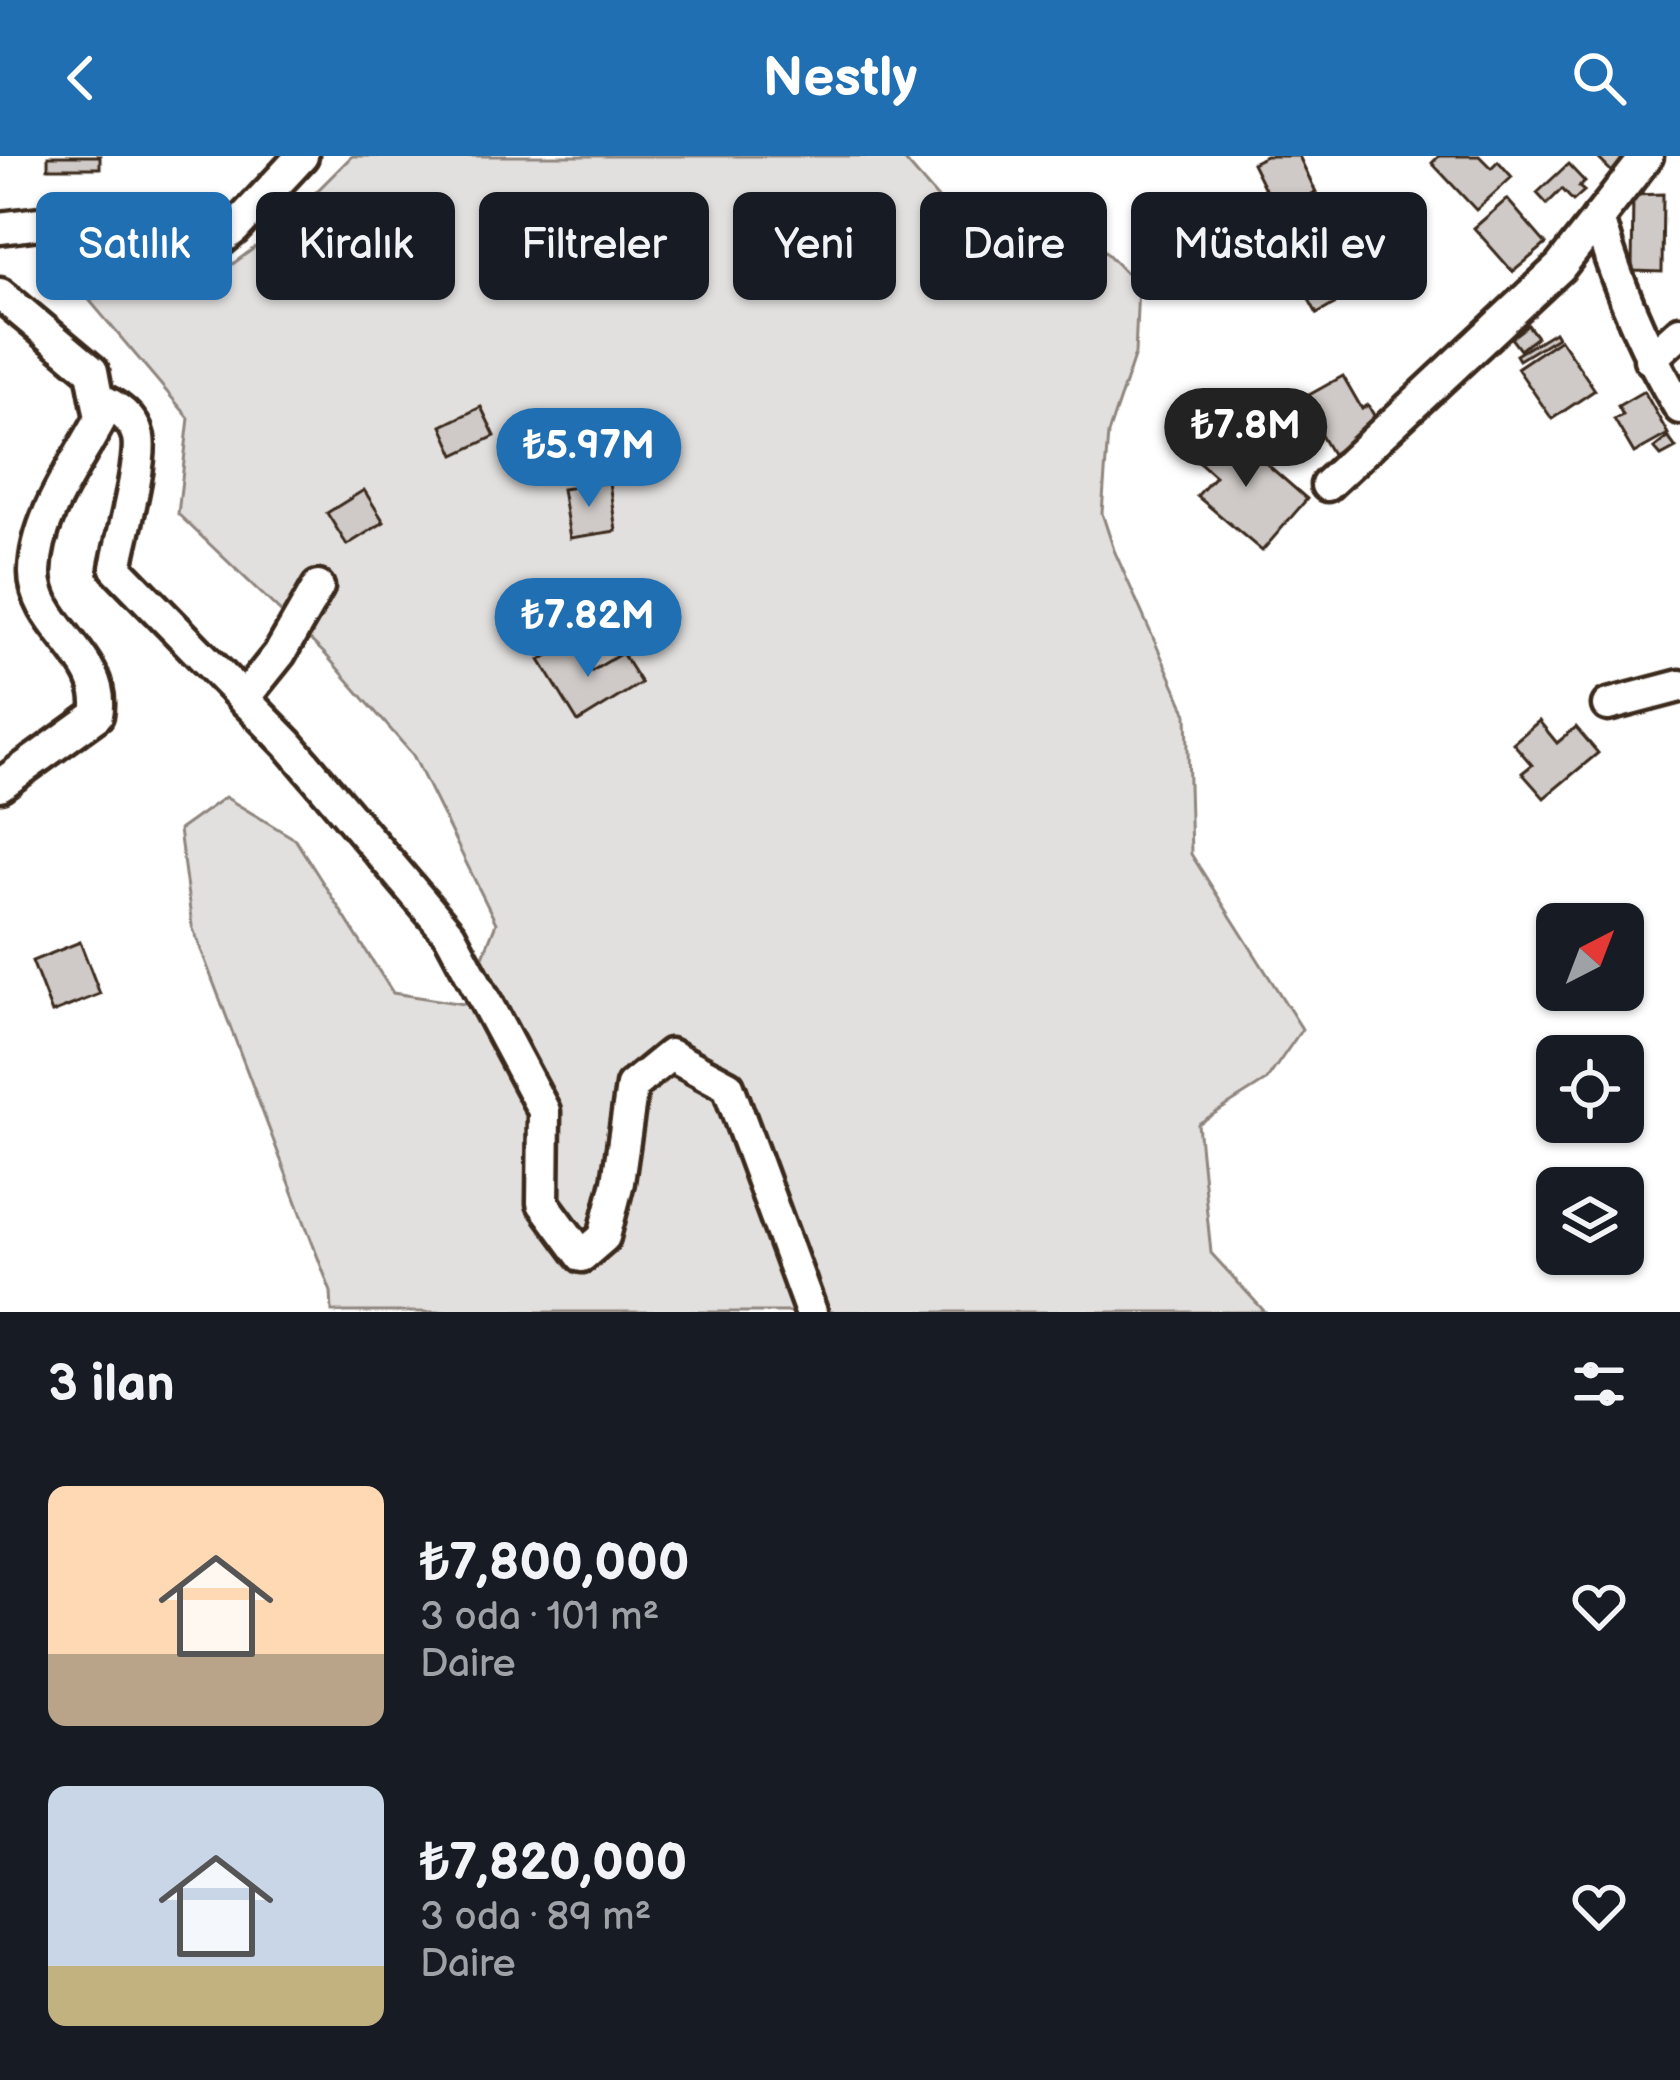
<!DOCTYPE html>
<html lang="tr">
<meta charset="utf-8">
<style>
body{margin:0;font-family:"Balsamiq Sans",sans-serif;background:#20242c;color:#f1f3f6;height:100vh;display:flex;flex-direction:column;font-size:45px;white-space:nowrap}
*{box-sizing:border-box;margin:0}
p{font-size:39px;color:#9ea1a6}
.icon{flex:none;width:66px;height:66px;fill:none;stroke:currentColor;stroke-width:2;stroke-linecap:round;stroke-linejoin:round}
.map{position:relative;height:1156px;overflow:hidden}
.side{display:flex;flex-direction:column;background:#171b24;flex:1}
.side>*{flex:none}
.banner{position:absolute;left:36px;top:36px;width:1608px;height:108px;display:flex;gap:24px}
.needle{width:78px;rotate:42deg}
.buttons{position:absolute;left:1536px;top:747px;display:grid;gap:24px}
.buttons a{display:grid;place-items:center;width:108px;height:108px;border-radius:18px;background:#171b24;box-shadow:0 3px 9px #0004;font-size:60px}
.price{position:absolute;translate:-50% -102px;padding:0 27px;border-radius:42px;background:#1f6fb2;color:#fff;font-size:39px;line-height:78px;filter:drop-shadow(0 3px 6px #0008)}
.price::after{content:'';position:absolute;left:50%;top:72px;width:36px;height:27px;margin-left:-18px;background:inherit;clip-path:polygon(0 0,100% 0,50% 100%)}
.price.on{background:#222;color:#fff}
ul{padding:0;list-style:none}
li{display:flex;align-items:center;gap:36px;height:300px;padding:0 48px}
li span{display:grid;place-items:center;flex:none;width:336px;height:240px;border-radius:18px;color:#555}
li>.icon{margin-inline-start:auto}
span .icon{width:144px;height:144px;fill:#fffc;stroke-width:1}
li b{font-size:51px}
h2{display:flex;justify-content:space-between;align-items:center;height:144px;padding:0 48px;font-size:51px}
.chip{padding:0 42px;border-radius:18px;background:#171b24;box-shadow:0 3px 9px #0004;font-size:42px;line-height:108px}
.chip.on{background:#1f6fb2;color:#fff}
header{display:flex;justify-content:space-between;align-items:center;height:156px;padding:0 48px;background:#1f6fb2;color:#fff;font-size:54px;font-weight:700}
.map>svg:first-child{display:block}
</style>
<header><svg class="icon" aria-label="back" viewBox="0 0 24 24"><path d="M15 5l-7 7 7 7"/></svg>Nestly<svg class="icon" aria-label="search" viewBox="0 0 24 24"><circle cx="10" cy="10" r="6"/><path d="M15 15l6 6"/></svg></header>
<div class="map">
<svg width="1680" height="1156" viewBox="0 0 1680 1156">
<rect width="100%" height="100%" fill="#fff"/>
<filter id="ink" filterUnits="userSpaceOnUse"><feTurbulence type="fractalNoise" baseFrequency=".00833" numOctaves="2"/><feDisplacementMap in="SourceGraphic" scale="24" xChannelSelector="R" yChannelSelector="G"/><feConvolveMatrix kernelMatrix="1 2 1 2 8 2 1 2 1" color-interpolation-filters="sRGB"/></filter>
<g filter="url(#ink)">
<!-- green -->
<polygon fill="#e2e0de" stroke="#8e857e" stroke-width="3" points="352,0 901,0 949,55 1089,79 1138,129 1135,198 1108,278 1102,357 1114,394 1187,558 1191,698 1302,873 1266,925 1198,968 1211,1097 1265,1156 332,1156 331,1136 192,770 179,674 225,641 295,683 393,837 464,848 496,767 413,599 326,499 178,358 189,262 90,145 149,112 211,124 276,76"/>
<!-- building -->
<g fill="#cfcac7" stroke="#3b2a1e" stroke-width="3">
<rect x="48" y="0" width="52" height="12"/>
<polygon points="1266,0 1299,0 1316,36 1258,63 1248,41 1265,33 1252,7"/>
<polygon points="1439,0 1479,0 1491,12 1498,5 1512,21 1476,54 1432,7"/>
<polygon points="1596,0 1637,0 1616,20"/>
<polygon points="1568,8 1585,26 1579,31 1584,35 1573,45 1562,33 1547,48 1537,37"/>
<polygon points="1663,38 1662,116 1632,115 1633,39"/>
<polygon points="1507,43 1546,88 1513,116 1474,72"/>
<polygon points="1333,87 1359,134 1317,158 1291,111"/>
<polygon points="1528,169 1537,181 1520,194 1511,182"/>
<polygon points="1554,176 1557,181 1519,204 1516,199"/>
<polygon points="1560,183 1595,234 1552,263 1517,212"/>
<polygon points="1343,220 1362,253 1368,249 1380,270 1332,298 1300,244"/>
<polygon points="1644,235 1668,278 1634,297 1614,263 1623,259 1618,250"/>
<polygon points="481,251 495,280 455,299 442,270"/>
<polygon points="1214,270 1249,300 1253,296 1307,343 1262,395 1197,340 1215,320 1190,298"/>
<polygon points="1668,281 1676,292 1661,300 1654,292"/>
<polygon points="609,326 616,375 570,382 562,333"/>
<polygon points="364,334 384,366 347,389 327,357"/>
<polygon points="573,484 592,515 622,497 641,527 578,566 540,504"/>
<polygon points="1539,565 1557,587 1576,571 1598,597 1544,642 1522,617 1532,609 1513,587"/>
<polygon points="80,786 100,838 52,857 32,805"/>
</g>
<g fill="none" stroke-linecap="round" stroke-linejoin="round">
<!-- minor casing -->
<g stroke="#3b2a1e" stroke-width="39">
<g id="minor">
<path d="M1598,62C1617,129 1644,192 1680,252"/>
<polyline points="0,72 40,67 150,80 199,93 217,87 234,73 302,0"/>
<path d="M0,138L92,215L101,262C76,310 36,360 35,416C34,471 108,502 97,559L0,629"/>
<polyline points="1650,203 1680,176"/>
<path d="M99,243C115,249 134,263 138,281C143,306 121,384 116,412L288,588L450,779L544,955L543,1047L582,1100L604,1081L618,1026L632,930L670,899L728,930L811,1156"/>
<polyline points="1327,329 1560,111 1647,0"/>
<polyline points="243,543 280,497 318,431"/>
<polyline points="1608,549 1680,530"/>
</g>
</g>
<!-- minor -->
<use href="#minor" stroke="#fff" stroke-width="30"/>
</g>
</g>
</svg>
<div class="buttons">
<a><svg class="needle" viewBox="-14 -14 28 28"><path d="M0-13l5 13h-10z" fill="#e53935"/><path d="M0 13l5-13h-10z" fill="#9ea1a6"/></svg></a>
<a><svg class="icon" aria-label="locate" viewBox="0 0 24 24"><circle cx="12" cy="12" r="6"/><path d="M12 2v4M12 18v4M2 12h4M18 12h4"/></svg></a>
<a><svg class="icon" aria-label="layers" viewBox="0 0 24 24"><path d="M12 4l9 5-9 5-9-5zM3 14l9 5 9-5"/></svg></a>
</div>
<b class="price on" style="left:1246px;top:334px">₺7.8M</b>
<b class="price" style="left:589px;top:354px">₺5.97M</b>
<b class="price" style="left:588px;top:524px">₺7.82M</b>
<div class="banner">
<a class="chip on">Satılık</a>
<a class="chip">Kiralık</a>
<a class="chip">Filtreler</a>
<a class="chip">Yeni</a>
<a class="chip">Daire</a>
<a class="chip">Müstakil ev</a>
</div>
</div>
<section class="side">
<h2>3 ilan<svg class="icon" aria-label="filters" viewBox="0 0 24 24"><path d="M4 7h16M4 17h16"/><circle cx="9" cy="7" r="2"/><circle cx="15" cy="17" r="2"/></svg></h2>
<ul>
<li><span style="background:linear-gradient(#ffd9b3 70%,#b9a48a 0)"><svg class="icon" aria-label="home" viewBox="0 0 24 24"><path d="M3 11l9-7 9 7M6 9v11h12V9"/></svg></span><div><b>₺7,800,000</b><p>3 oda · 101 m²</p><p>Daire</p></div><svg class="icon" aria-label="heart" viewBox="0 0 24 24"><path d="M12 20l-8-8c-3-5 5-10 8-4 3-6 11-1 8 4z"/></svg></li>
<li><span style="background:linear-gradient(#c9d6e8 75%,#c2b280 0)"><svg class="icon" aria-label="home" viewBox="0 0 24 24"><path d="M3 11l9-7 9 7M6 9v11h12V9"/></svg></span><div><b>₺7,820,000</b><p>3 oda · 89 m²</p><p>Daire</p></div><svg class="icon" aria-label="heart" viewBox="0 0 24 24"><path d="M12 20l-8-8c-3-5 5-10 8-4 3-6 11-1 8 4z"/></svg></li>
</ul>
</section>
